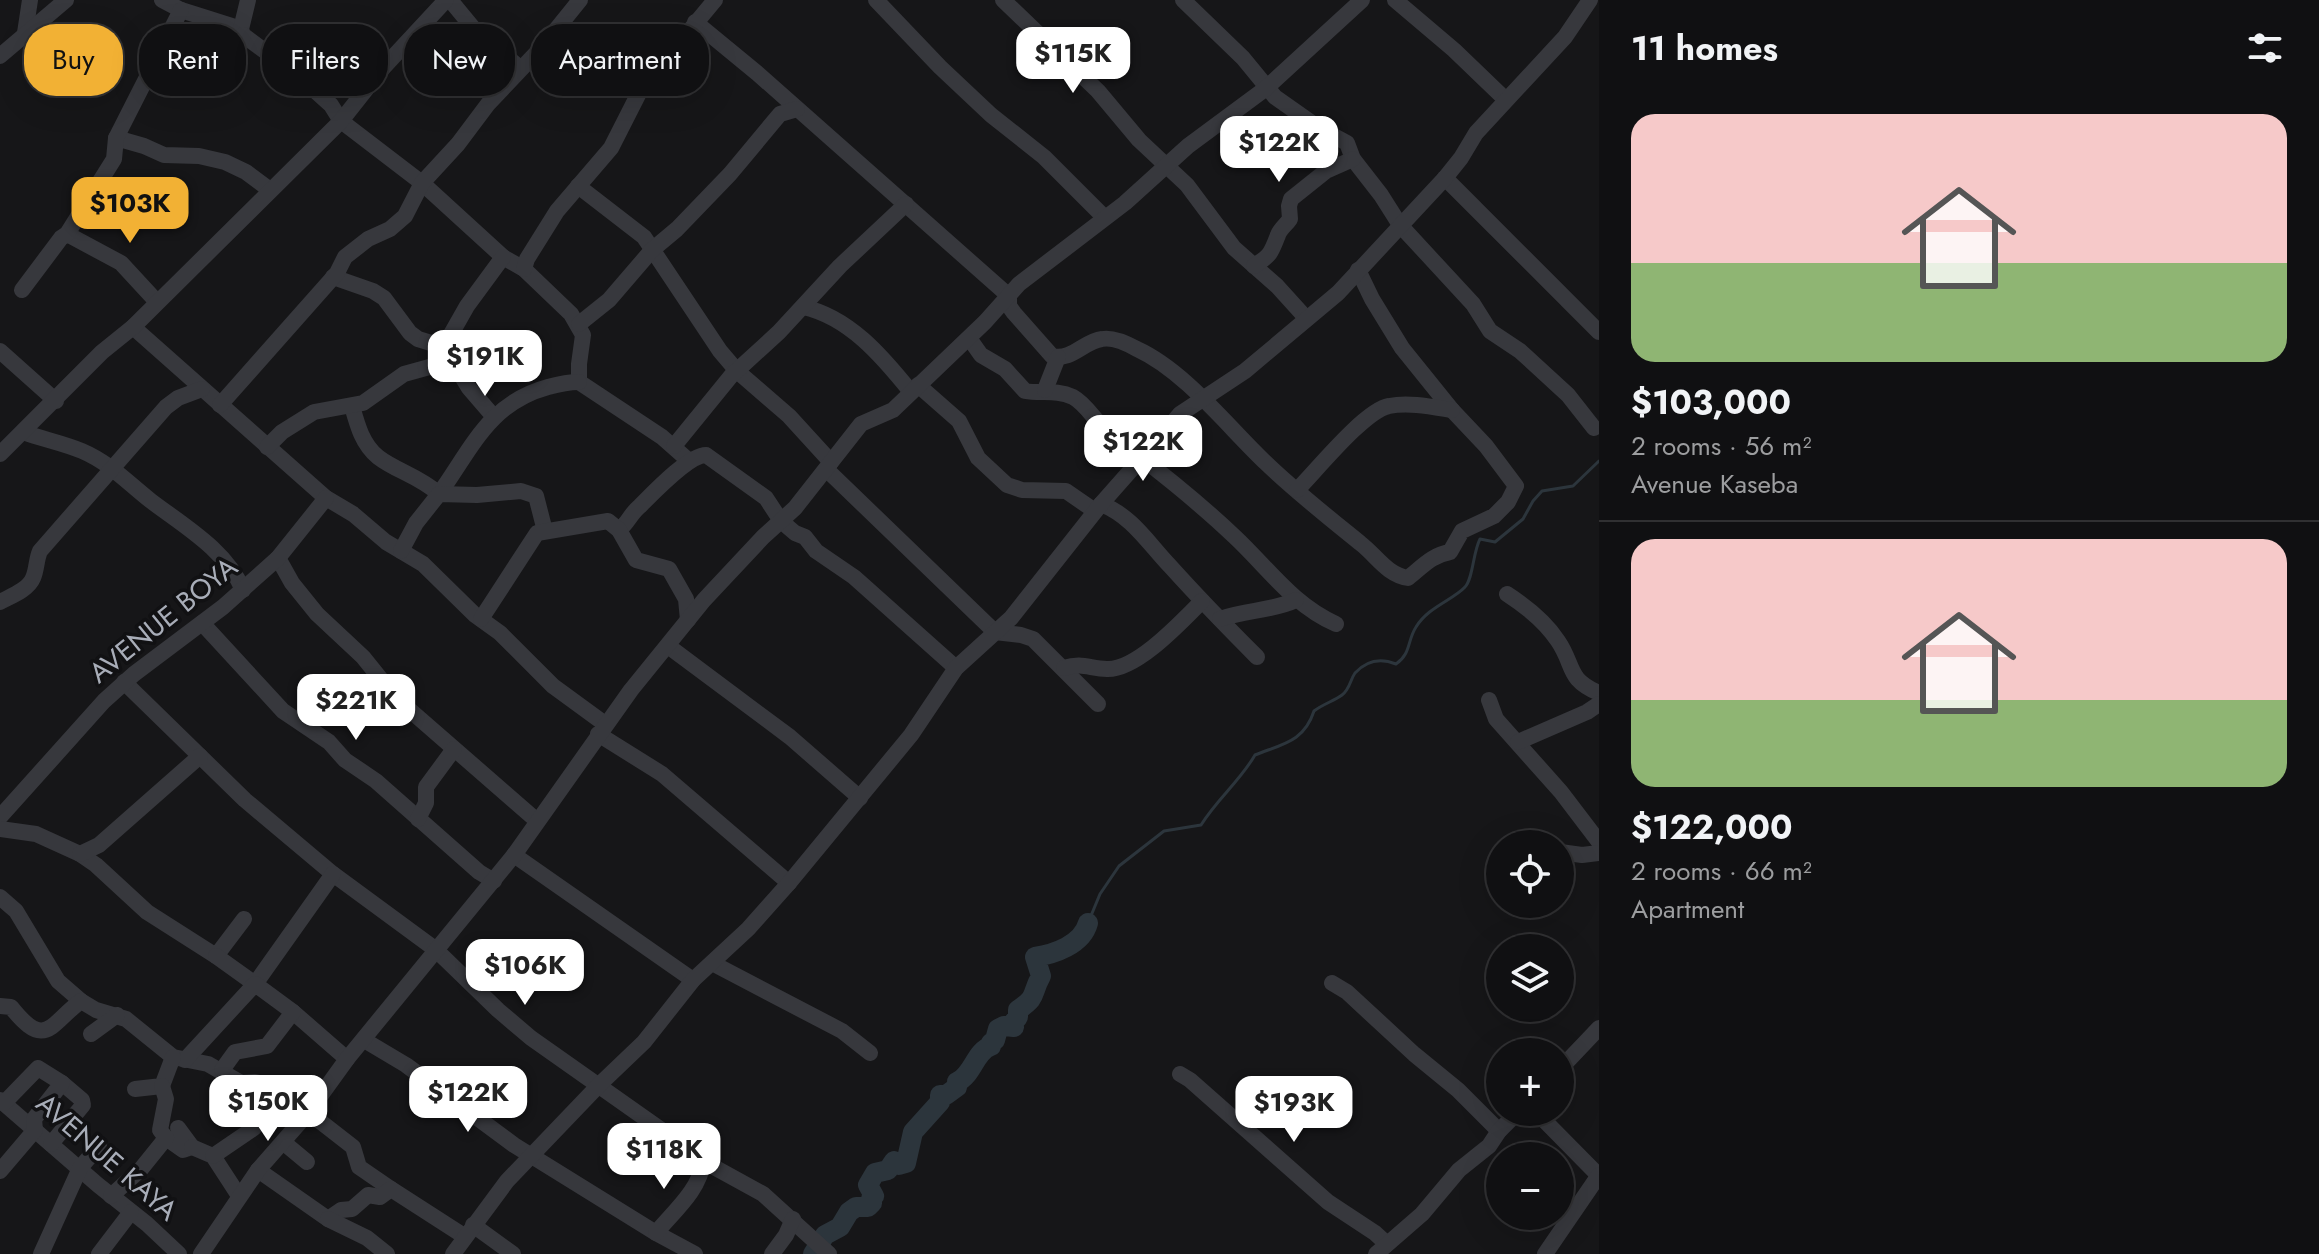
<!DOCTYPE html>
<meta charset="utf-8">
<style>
body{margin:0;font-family:Jost,sans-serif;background:#19191b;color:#f1f3f6;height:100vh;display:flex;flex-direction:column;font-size:30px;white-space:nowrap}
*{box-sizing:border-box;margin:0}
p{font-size:26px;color:#9c9d9f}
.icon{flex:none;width:44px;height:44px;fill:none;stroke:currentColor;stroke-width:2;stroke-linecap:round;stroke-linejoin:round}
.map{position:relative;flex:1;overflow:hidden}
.side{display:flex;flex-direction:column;background:#101012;width:720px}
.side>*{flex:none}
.top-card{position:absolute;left:24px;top:24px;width:760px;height:72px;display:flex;gap:16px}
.controls{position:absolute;left:1486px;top:830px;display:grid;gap:16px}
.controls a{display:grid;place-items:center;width:88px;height:88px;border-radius:50%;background:#101012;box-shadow:0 8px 32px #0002,0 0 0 2px #303032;font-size:40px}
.price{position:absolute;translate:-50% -68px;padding:0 18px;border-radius:16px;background:#fff;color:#222;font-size:26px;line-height:52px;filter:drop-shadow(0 2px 4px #0008)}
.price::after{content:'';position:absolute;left:50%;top:48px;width:24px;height:18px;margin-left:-12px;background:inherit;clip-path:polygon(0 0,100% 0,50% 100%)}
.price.current{background:#f2b134;color:#111}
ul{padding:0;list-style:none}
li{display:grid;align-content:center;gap:16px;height:424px;padding:0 32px}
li+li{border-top:2px solid #303032}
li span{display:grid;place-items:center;height:248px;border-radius:24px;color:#555}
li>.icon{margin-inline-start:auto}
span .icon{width:144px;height:144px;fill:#fffc;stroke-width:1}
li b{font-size:34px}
h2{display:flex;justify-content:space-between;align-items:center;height:96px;padding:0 32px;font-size:34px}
.tag{padding:0 28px;border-radius:32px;background:#101012;box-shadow:0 8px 32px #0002,0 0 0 2px #303032;font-size:28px;line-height:72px}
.tag.current{background:#f2b134;color:#111}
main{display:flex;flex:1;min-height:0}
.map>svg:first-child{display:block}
</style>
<main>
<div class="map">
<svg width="1599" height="1254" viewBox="0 0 1599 1254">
<rect width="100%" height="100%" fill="#161618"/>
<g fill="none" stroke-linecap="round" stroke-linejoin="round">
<!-- stream -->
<path stroke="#2c353c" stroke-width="3" d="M1088,923L1100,894L1119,866L1164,831L1201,825C1217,799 1240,781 1255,755C1282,744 1304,742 1314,711C1323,704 1334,701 1342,695C1350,689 1350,680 1355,673C1367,660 1381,658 1396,664C1411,654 1407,641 1416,627C1428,607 1453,600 1465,587C1473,579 1473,552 1480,539L1495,542L1523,519L1533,501L1542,491L1573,486L1599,461"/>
<!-- river -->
<path stroke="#2c353c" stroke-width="20" d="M813,1254L825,1235L840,1227L849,1212L856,1207H868L872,1203L871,1199L874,1196L868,1185L875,1173L888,1170L894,1161L899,1165L906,1163L913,1132L940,1102V1095H946L957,1087V1082C973,1075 975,1051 991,1046V1043L995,1040L998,1029L1004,1026L1014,1027L1013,1023L1018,1017V1010C1039,995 1030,996 1041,976L1035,957C1054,954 1082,945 1088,923"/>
<!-- minor -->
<g stroke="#37383d" stroke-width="16">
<polyline points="162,0 181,10 241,29"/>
<polyline points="248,0 241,29 243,35 301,78 331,105 341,121 422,183 503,257 524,269 571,314 583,335 579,364 579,382 662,437 688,460"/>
<polyline points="450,0 474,29 520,68"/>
<polyline points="876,0 940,67 991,115 1044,157 1104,217"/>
<polyline points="1003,0 1098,91 1139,140 1187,185 1234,248 1277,286 1306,318"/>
<polyline points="1183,0 1243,58 1275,97 1319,128 1347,143 1353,159 1381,195 1400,225 1473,304 1490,331 1520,351 1568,395 1594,428"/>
<polyline points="1395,0 1454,50 1506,100"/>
<path d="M695,22L757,73L1009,296V306L1014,313L1052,356C1072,361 1084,341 1102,339C1113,337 1128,344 1137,349C1185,371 1228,427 1266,463C1295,491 1328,517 1360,543C1377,556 1386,574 1408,578C1422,567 1432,555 1450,552L1462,531L1494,516L1508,502L1516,486L1486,446L1452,410L1402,348L1372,299L1358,270"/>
<polyline points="25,33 30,0"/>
<polyline points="0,56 66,0"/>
<polyline points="232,70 243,35"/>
<polyline points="116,138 144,146 164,155 199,156 225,162 246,172 270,190"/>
<polyline points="1445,178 1599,332"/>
<polyline points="578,186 644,237 720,351 737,371 789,416 831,462"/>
<polyline points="67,234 121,263 157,302"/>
<path d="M1254,266C1271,255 1271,253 1278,235C1280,229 1286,225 1290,219L1289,206L1291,199L1326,171L1353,159"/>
<polyline points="524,269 527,259 557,211 611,148 641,89 715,0"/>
<polyline points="333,277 373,291 384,298 410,333 418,339 444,347 469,388 494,417"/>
<polyline points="22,290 61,238 67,234 114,159 116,138 181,10"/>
<path d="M803,307C849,317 882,356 911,392"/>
<polyline points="579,324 609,300 652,250 677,229 730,174 780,114 797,109"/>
<polyline points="133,327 326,498 353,514 386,542 423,564 475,615 500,633 553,686 605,724"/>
<path d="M969,338L981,355L1005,369L1025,391C1041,394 1056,389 1073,397C1086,404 1095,421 1107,431C1151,465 1194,498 1235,537C1268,568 1293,605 1336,624"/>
<polyline points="0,351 56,401"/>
<polyline points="918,385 959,421 978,458 1007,485 1022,490 1066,491 1095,511"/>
<polyline points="1045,390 1058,357"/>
<polyline points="220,405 337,273 345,257 368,239 390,229 405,216 422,183 458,144 488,104 542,47 580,0"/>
<path d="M352,406C357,424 362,444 378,457C396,471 419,476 439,494C472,448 489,403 548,387C559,384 568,382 579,382"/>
<path d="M23,432C42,439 63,443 82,451C110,463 128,483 151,501C184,526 226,550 243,590"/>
<polyline points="674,446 731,376 779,332 840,266 906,204"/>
<polyline points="267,447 282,432 314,412 363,403 404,374 433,366 467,306 503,257"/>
<polyline points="0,454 102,352 133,327 341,121 382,69 446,0"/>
<polyline points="826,469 995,632 1021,635 1033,639 1098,704"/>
<path d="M1297,490C1316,471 1365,410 1389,406C1409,402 1433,407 1452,410"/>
<path d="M1101,504C1132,516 1148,543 1170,566C1198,597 1227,627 1257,657"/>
<path d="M619,530C628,523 631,513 640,506C654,492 689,455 706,455L766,498L781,521L795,533L805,537L816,551L854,577L956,668"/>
<polyline points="401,551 416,523 439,494 477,495 521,491 536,496 545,531"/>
<polyline points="278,558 292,583 317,614 363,657 396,698 536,820"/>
<path d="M1507,594C1527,607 1545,621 1558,641C1575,666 1566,679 1599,693"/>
<path d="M0,602C11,596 28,590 33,578C37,569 36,560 40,551L166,407L178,398L202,389"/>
<polyline points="481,619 537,533 608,521 619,530 636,560 669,569 686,599 688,620"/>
<path d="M1220,619C1245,610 1273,611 1296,600"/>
<polyline points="202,623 283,711 329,742 345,760 376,781 479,872 494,881"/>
<polyline points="668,646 790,737 860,798"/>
<path d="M1064,668C1083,662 1090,669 1107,669C1137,670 1182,621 1202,601"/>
<polyline points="124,682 245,800 333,874 435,949 498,1010 531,1038 670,1136 692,1155 763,1194 829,1254"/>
<polyline points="1489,700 1496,719 1561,792 1599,842"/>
<polyline points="598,734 662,774 789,883"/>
<polyline points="1518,742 1587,712 1599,704"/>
<polyline points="0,817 104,701 134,674 223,607 278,558 326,498"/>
<polyline points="418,819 426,803 426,787 454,749"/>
<polyline points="0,829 36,834 80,854 96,865 147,912 216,956 244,919"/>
<polyline points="1523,841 1526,844"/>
<polyline points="1560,852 1582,855 1599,853"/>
<polyline points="80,854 99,845 200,756"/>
<polyline points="514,855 693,980"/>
<polyline points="0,897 16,911 58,981 81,1001"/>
<polyline points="216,956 255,984 333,874"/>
<polyline points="712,963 842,1031 870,1053"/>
<polyline points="1332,983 1347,992 1414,1054 1458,1090 1499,1131"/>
<path d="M0,1006L11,1007C46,1051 50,1024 81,1001L96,1010L126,1019L173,1057L208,1064L241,1083L255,1082L276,1087L353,1147L359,1167L391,1189"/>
<polyline points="293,1012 347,1059"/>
<polyline points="91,1034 117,1015"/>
<polyline points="364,1040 406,1065 514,1145 656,1233 695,1254"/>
<polyline points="185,1060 255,984 293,1012 267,1046 235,1052 222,1070"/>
<polyline points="1560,1069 1599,1028"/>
<polyline points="1180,1074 1190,1080 1328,1202 1375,1233 1387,1244"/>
<polyline points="135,1089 162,1086 173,1057"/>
<polyline points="0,1100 98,1185 147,1224 179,1254"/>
<polyline points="1536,1112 1599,1176"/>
<polyline points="166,1138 183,1150 192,1147 178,1128"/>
<polyline points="283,1142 307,1162"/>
<polyline points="51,1144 83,1105 82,1100 62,1083"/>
<polyline points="192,1147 213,1156 239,1196"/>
<polyline points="213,1156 254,1128 276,1087"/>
<polyline points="258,1170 328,1219 341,1210 352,1209 368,1195 380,1197 391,1189 464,1236"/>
<polyline points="0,1171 35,1130 34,1119 62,1083 38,1068 4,1103"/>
<polyline points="111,1196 141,1169 166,1138 160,1130 166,1099 162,1086"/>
<polyline points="328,1219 367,1238 387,1254"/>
<polyline points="473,1225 513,1254"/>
<path d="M656,1233C673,1212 700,1190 703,1162"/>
<polyline points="41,1254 80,1168 99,1146"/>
<polyline points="99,1254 131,1212"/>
<polyline points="201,1254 258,1170 308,1113 347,1059 514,855 631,690 704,600 763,537 795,508 861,424 893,410 985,322 1019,284 1125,203 1188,146 1265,89 1362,0"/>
<polyline points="453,1254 507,1181 599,1085 644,1042 693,980 748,929 789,883 911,735 956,668 1011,618 1101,504 1169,427 1180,414 1245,371 1338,293 1445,178 1461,158 1476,133 1565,37 1590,0"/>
<polyline points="772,1254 786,1235 793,1219"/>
<polyline points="1376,1254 1422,1214 1459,1170 1489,1146 1499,1131 1518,1112"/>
<polyline points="1545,1254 1599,1175"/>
</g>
</g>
<g text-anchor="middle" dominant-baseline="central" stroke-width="7" stroke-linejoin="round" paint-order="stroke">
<!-- street labels -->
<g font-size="28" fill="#a8adb8" stroke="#111113">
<text transform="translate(163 620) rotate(-39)">AVENUE BOYA</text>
<text transform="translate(107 1157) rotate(41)">AVENUE KAYA</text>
</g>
</g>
</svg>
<div class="controls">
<a><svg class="icon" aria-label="locate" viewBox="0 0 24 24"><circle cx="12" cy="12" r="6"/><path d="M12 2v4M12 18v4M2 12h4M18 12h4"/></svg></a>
<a><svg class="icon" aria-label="layers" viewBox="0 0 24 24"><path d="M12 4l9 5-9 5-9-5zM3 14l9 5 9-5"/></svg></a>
<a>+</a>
<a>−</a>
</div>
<b class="price" style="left:1073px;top:95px">$115K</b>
<b class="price" style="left:1279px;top:184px">$122K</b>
<b class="price current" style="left:130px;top:245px">$103K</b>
<b class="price" style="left:485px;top:398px">$191K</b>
<b class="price" style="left:1143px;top:483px">$122K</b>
<b class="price" style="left:356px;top:742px">$221K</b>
<b class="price" style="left:525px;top:1007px">$106K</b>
<b class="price" style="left:468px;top:1134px">$122K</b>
<b class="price" style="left:268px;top:1143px">$150K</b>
<b class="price" style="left:1294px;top:1144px">$193K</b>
<b class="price" style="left:664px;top:1191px">$118K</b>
<div class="top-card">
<a class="tag current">Buy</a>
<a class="tag">Rent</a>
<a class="tag">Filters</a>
<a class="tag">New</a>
<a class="tag">Apartment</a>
</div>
</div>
<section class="side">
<h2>11 homes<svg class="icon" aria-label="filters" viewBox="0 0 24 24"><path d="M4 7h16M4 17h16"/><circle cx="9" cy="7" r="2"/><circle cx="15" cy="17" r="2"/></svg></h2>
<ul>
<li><span style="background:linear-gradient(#f6c9c9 60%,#8fb573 0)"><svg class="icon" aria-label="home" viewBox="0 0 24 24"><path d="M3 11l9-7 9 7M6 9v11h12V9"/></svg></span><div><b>$103,000</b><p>2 rooms · 56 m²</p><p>Avenue Kaseba</p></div></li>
<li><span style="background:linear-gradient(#f6c9c9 65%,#8fb573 0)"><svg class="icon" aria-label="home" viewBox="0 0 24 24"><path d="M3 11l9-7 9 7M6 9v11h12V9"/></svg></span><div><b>$122,000</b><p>2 rooms · 66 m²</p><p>Apartment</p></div></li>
</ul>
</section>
</main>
